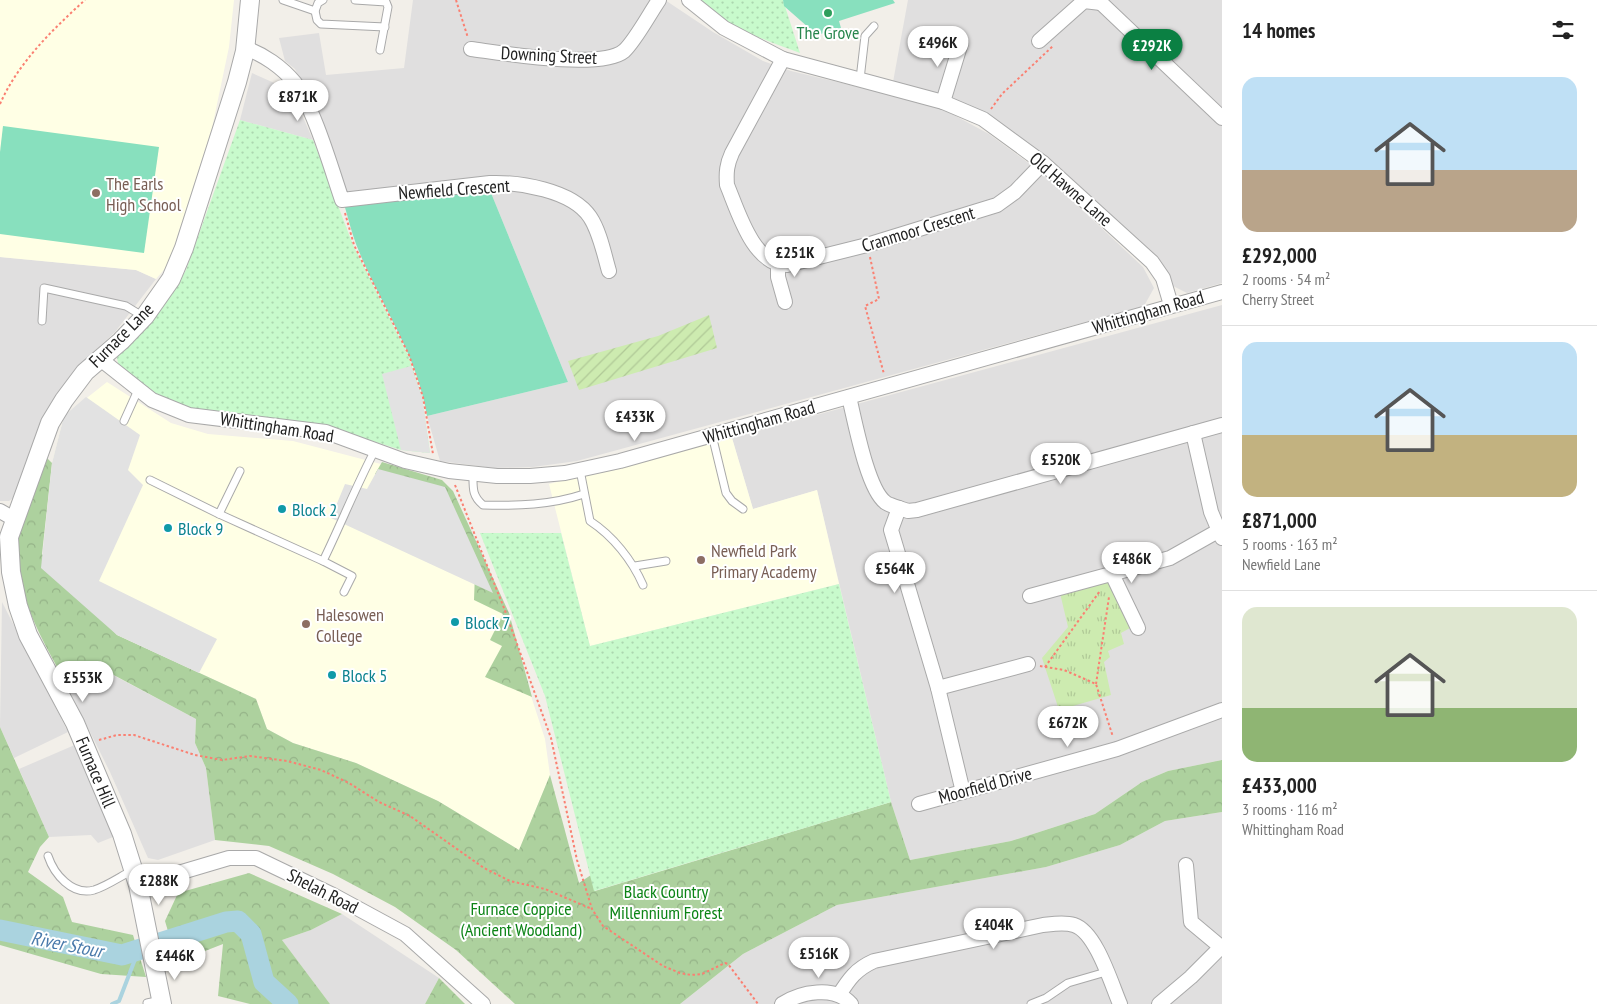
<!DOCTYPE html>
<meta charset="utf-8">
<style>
body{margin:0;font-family:"PT Sans Narrow",sans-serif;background:#f6f6f6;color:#222;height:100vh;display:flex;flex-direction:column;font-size:19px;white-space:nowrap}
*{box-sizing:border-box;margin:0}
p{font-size:16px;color:#767676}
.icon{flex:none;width:28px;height:28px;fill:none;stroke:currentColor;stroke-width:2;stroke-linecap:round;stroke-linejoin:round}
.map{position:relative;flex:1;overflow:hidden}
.sheet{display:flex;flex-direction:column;background:#fff;width:375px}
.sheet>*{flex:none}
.price{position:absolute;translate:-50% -42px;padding:0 11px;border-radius:18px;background:#fff;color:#222;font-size:16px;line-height:32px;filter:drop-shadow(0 1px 2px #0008)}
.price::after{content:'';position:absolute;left:50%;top:30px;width:15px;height:11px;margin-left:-8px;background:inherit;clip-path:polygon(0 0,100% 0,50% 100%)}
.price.on{background:#0b8043;color:#fff}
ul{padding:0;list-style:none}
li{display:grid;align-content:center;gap:10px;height:265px;padding:0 20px}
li+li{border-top:1px solid #e0e0e0}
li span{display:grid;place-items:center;height:155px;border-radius:15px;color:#555}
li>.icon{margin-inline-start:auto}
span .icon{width:90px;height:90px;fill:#fffc;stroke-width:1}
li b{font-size:21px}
h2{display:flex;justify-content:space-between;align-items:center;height:60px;padding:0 20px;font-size:21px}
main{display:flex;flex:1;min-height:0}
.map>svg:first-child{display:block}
</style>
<main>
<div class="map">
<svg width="1222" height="1004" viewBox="0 0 1222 1004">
<defs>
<pattern id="grass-tufts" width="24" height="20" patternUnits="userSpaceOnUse" patternTransform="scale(1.25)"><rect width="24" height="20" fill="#cdebb0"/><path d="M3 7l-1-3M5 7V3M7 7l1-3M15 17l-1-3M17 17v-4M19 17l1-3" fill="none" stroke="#b0c997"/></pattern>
<pattern id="forest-crowns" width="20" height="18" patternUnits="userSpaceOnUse" patternTransform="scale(1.25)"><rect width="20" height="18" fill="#add19e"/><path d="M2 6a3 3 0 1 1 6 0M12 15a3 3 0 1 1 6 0" fill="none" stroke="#95b388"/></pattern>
<pattern id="park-dots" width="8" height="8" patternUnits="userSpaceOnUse" patternTransform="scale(1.25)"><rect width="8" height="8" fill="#c8facc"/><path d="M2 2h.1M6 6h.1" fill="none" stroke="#acd6af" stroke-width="1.8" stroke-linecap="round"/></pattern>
<pattern id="garden-furrows" width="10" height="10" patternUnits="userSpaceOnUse" patternTransform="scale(1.25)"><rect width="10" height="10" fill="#cdebb0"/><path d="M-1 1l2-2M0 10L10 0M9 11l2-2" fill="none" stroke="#b0c997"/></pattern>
</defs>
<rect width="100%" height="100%" fill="#f2efe9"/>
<!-- residential -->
<g fill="#e0dfdf">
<polygon points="413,0 665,0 713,32 763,61 791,71 926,103 952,114 989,134 1045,175 1143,267 1154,288 1144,306 577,461 533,467 494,468 440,461 427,416 568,382 489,188 535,192 539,181 517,177 481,178 344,197 307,94 295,69 285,61 279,38 319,33 326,75 404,68"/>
<polygon points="908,0 1222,0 1222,283 1187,293 1171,285 1163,268 1030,144 986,114 893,82"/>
<polygon points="252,73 288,89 295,99 313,140 240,120"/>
<polygon points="0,257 136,270 156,279 115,332 78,366 42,421 15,497 9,501 0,501"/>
<polygon points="1222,305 1222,760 1168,771 1142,782 1095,814 1011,841 910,860 891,802 817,490 753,509 732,438"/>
<polygon points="2,602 68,732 14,758 0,727"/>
<polygon points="94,665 196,719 195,743 206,768 215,840 158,860 148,858 110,772 64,680"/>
<polygon points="77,744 113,837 98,843 91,835 49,837 19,769"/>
<polygon points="1222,812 1222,1004 680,1004 743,954 837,905 1046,867 1120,845 1165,821"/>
<polygon points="342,914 439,978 425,1004 330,1004 282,940 311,930"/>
</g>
<!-- education -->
<g fill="#ffffe5">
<polygon points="0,0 234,0 229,47 212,128 168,265 156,279 136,270 0,257"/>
<polygon points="107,382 171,423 208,434 293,441 442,480 504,613 545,739 550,775 519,850 438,801 356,763 293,743 267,729 256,699 117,635 46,530 52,463 64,416"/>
<polygon points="732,438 753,509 817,490 839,584 590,646 549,484"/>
</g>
<!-- grass -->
<polygon fill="url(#grass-tufts)" points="1113,580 1130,628 1121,633 1124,644 1108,651 1110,657 1104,662 1111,695 1059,710 1042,658 1068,627 1060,593"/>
<!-- forest -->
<g fill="url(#forest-crowns)">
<path d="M46,457L52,463L42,554L117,635L256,699L267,729L293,743L356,763L438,801L519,850L550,775L579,883L591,875L595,891L891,802L910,860L1011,841L1095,814L1142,782L1168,771L1222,760V812L1165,821L1120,845L1046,867L837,905L743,954L680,1004H515L456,950L395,907L333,874L269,846L215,840L206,768L195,743L196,719L95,665L64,680C43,640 15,595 17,548C19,524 38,481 46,457Z"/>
<polygon points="382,462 442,480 453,491 509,613 532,697 485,677 502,646 490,640 503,614 474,600 475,573 375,474"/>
<polygon points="0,727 49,837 40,847 28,872 63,897 72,922 133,935 146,977 101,974 0,945"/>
<polygon points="249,873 342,914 311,930 282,940 330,1004 250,1004 218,996 223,944 177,962 165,921 178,893"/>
<polygon points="439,978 465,1004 425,1004"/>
</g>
<!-- park -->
<g fill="url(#park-dots)">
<path d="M698,0H783L800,53C761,39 729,27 698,0Z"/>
<polygon points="240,120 313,140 353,245 408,355 422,397 430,453 401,450 325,426 191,409 153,395 119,368 117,358 121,348 150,323 172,294 186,270"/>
<polygon points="480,533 561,533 590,646 839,584 891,802 594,891 545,696"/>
</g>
<!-- garden -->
<polygon fill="url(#garden-furrows)" points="709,315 717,348 579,390 568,361 658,336"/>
<!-- pitch -->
<g fill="#88e0be">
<polygon points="783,0 893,0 895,3 839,21 841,28 817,35 784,6"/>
<polygon points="3,126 159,147 144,253 0,234 0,152"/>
<path d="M489,188L568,382L427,416C417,353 379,303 356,244C351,231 348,217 344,204Z"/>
</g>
<!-- parking -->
<g fill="#e2e2e2">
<polygon points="411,366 422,397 430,453 401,450 382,374"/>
<polygon points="86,397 140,435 128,470 143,485 99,581 217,639 199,673 117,635 41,568 52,463 64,416"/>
<polygon points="378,469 445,487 493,593 331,518 345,484 367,489"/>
</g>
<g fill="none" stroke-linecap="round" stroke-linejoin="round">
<!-- stream -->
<polyline stroke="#aad3df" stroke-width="4" points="112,1004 119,1001 139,949"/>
<!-- river -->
<polyline stroke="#aad3df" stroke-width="21" points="0,930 122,955 226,922 238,921 251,934 264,982 288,1004"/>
<!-- service casing -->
<g stroke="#a9a9a9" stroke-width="9">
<g id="service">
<polyline points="283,0 315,11 318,3 323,0"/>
<polyline points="355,0 386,2 388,7 380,50"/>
<polyline points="315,11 317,20 321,24 385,27"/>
<polyline points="860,79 865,36 874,26"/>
<polyline points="42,321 44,288 126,306 144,317"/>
<polyline points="124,421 138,390"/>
<polyline points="712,435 726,493 732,501 743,509"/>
<path d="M580,470L590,521C613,536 632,560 643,585"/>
<path d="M473,474C473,488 472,496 483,505C517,506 551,505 584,494"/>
<polyline points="150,480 219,514 240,471"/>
<polyline points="219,514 323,561"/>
<polyline points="635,566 666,561"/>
<path d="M344,592L352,576L323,561C341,524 356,486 375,450"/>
<path d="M48,856C54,874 72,896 94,890C107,886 121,876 133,870"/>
<polyline points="147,1003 161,1000"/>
<polyline points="1031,1004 1046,998 1068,983 1106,972"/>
</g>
</g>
<!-- minor casing -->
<g stroke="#a9a9a9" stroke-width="16">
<g id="minor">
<polyline points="689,0 724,28 783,59 943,102 983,119 1043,163 1152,262 1163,278 1171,305"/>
<polyline points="1101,3 1222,118"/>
<polyline points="1039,41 1084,1 1101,3"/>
<path d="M245,48C263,54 282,67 295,83C314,108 331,168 342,200L490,183C519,182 572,190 590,217C600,232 604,254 609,271"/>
<path d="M471,49C502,53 601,70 624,51C635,41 650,13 659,0"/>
<path d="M783,59L732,153C727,164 726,172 727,185C738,211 753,265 787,265L867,245L997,205L1015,192L1043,163"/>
<polyline points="943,102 961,43"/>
<polyline points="778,265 778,277 785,302"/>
<polyline points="99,358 152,400 189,415 326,432 405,461 449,471 497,476 530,476 565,473 620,461 1222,292"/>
<path d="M849,397C855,421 867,488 885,502C888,505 894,506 899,508L891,530L938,688L963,792"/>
<polyline points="1193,433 1211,512 1222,538"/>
<polyline points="899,508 908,511 917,510 1222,425"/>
<polyline points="0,511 14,519"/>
<polyline points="1112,574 1138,628"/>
<polyline points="1030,596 1170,558 1218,531"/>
<polyline points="938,688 1028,664"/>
<polyline points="919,804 1117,749 1222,710"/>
<polyline points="1186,865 1191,922 1221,947"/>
<polyline points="138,885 229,858 256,858 333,895 405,934 483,1004"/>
<path d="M839,995C849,979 856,969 874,961L1043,925C1053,924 1064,922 1074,925C1096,932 1111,983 1120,1004"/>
<path d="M782,1004C800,992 835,985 851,1004"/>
<polyline points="1159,1004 1191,977 1222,946"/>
</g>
</g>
<!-- tertiary casing -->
<g stroke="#a9a9a9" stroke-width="20">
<polyline id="tertiary" points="162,1004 138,885 122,834 75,723 28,635 18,606 11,572 9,537 50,423 64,400 85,372 121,341 145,316 171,279 184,248 237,82 245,51 250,0"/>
</g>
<!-- path -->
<g stroke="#fa8072" stroke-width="2" stroke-dasharray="2.5 2.5" stroke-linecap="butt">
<polyline points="456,0 468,38"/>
<path d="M0,104C18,63 52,30 85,0"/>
<polyline points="991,109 1002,94 1054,45"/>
<polyline points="345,213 354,245 409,355 423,397 433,454"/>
<polyline points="870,257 879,299 865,306 884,374"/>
<polyline points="455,485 504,608 551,738 577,860 592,909 603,926 663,966 680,973 691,975 702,974 725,963 728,964 758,1004"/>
<polyline points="1040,666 1064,670 1096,684 1113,737"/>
<polyline points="1045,667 1100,591"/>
<polyline points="1096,684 1109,597"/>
<polyline points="99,740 117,735 134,735 195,755 222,760 250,756 287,761 321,770 349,783 379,802 410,816 484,868 510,881 545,889 592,909"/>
</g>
<!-- service -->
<use href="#service" stroke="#fff" stroke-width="7"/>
<!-- minor -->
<use href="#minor" stroke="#fff" stroke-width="14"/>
<!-- tertiary -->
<use href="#tertiary" stroke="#fff" stroke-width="18"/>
</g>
<!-- markers -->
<circle fill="#2e9e5b" stroke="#fff" stroke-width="2" cx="828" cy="13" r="5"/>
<g fill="#8d6e63" stroke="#fff" stroke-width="2">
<circle cx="96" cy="193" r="5"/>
<circle cx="701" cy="560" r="5"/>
<circle cx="306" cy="624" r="5"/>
</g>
<g fill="#0f9aa8" stroke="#fff" stroke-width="2">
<circle cx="282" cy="509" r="5"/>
<circle cx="168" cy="528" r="5"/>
<circle cx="455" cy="622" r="5"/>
<circle cx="332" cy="675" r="5"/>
</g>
<g text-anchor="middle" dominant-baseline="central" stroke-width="4" stroke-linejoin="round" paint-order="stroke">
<!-- leisure labels -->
<g font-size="18" fill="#27864d" stroke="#fff">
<text x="828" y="32">The Grove</text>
</g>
<!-- street labels -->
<g font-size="18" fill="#222" stroke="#fff">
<text transform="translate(549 55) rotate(3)">Downing Street</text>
<text transform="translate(454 189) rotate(-4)">Newfield Crescent</text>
<text transform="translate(1071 189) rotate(41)">Old Hawne Lane</text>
<text transform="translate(918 229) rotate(-17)">Cranmoor Crescent</text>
<text transform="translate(1148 312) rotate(-16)">Whittingham Road</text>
<text transform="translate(121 335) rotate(-45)">Furnace Lane</text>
<text transform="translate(759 422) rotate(-16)">Whittingham Road</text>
<text transform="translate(277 427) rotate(9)">Whittingham Road</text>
<text transform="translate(96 772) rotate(67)">Furnace Hill</text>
<text transform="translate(985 785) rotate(-15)">Moorfield Drive</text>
<text transform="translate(323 891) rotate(27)">Shelah Road</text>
</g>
<!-- education labels -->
<g font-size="18" fill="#785e54" stroke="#fff" text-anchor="start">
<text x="106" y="183">The Earls<tspan x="106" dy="21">High School</tspan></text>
<text x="711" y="550">Newfield Park<tspan x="711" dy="21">Primary Academy</tspan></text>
<text x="316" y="614">Halesowen<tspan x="316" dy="21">College</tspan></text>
</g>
<!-- culture labels -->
<g font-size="18" fill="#0d838f" stroke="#fff" text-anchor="start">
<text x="292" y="509">Block 2</text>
<text x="178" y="528">Block 9</text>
<text x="465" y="622">Block 7</text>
<text x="342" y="675">Block 5</text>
</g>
<!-- park labels -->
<g font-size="18" fill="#0c8416" stroke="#fff">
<text x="666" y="891">Black Country<tspan x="666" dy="21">Millennium Forest</tspan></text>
<text x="521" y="908">Furnace Coppice<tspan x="521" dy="21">(Ancient Woodland)</tspan></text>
</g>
<!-- water labels -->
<g font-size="19" font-style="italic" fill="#4a7aab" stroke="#fff">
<text transform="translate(67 944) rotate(11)">River Stour</text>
</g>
</g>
</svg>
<b class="price" style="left:938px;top:68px">£496K</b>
<b class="price on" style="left:1152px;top:71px">£292K</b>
<b class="price" style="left:298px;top:122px">£871K</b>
<b class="price" style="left:795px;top:278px">£251K</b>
<b class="price" style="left:635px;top:442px">£433K</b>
<b class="price" style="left:1061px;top:485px">£520K</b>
<b class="price" style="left:1132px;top:584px">£486K</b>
<b class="price" style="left:895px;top:594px">£564K</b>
<b class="price" style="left:83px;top:703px">£553K</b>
<b class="price" style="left:1068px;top:748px">£672K</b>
<b class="price" style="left:159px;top:906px">£288K</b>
<b class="price" style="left:994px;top:950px">£404K</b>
<b class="price" style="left:819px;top:979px">£516K</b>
<b class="price" style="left:175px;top:981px">£446K</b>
</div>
<section class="sheet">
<h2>14 homes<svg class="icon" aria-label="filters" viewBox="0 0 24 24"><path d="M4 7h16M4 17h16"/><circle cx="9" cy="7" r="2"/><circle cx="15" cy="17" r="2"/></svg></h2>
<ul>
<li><span style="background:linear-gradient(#bfe0f5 60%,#b9a48a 0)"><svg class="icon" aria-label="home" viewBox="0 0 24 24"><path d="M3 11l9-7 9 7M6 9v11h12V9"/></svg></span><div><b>£292,000</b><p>2 rooms · 54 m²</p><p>Cherry Street</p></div></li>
<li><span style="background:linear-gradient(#bfe0f5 60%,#c2b280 0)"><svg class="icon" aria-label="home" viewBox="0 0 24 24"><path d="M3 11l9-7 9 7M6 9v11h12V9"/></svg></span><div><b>£871,000</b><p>5 rooms · 163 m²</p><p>Newfield Lane</p></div></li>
<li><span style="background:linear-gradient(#dfe7d0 65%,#8fb573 0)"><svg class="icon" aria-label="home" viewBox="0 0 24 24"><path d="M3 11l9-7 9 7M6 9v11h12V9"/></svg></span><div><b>£433,000</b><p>3 rooms · 116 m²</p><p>Whittingham Road</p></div></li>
</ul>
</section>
</main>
